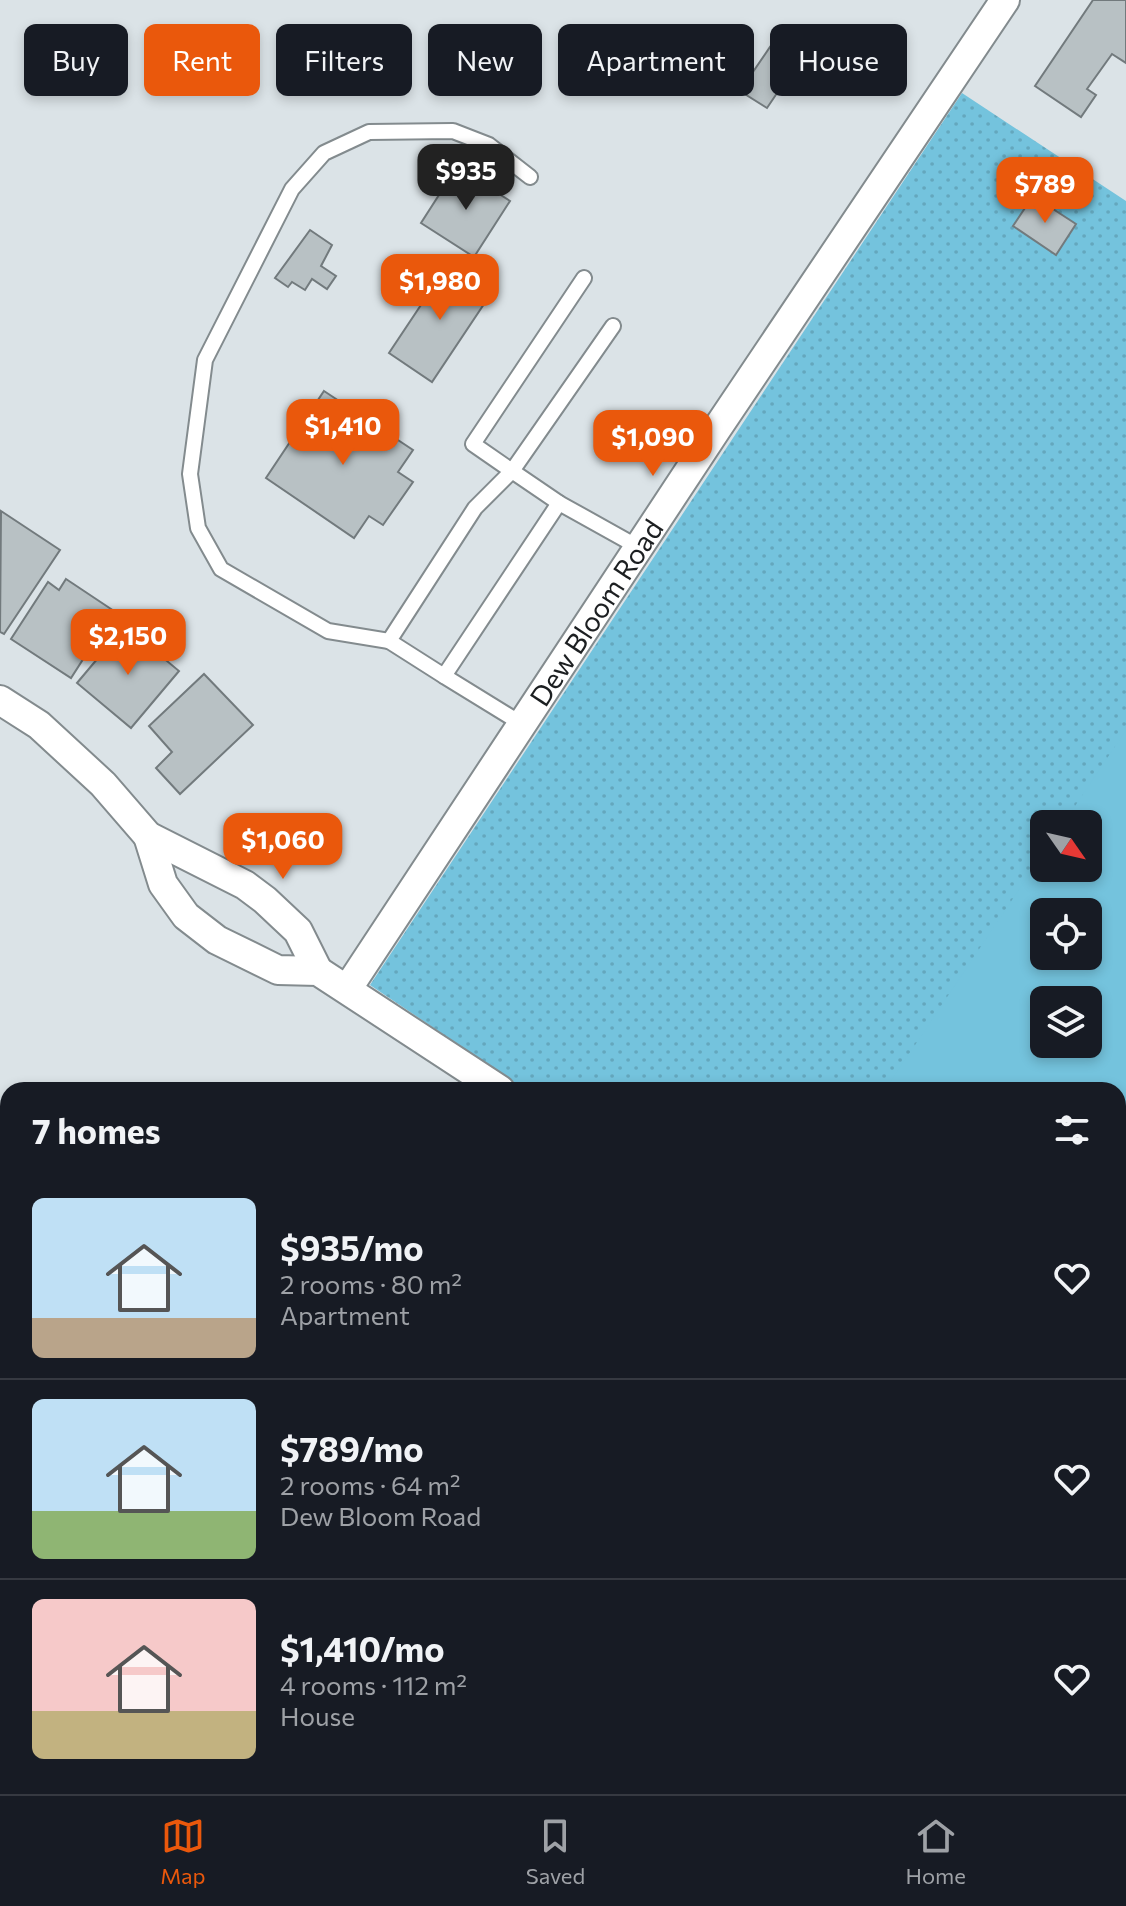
<!DOCTYPE html>
<meta charset="utf-8">
<style>
body{margin:0;font-family:Commissioner,sans-serif;background:#242831;color:#f1f3f6;height:100vh;display:flex;flex-direction:column;font-size:30px;white-space:nowrap}
*{box-sizing:border-box;margin:0}
p{font-size:26px;color:#9ea1a6}
.icon{flex:none;width:44px;height:44px;fill:none;stroke:currentColor;stroke-width:2;stroke-linecap:round;stroke-linejoin:round}
.map{position:relative;flex:1;overflow:hidden}
.sheet{position:absolute;left:0px;top:1082px;width:1126px;height:712px;display:flex;flex-direction:column;background:#171b24;border-radius:24px 24px 0 0;box-shadow:0 4px 12px #0003}
.sheet>*{flex:none}
.guide{position:absolute;left:24px;top:24px;width:1078px;height:72px;display:flex;gap:16px}
.needle{width:52px;rotate:124deg}
.fabs{position:absolute;left:1030px;top:810px;display:grid;gap:16px}
.fabs a{display:grid;place-items:center;width:72px;height:72px;border-radius:12px;background:#171b24;box-shadow:0 4px 12px #0003;font-size:40px}
.price{position:absolute;translate:-50% -68px;padding:0 18px;border-radius:16px;background:#ea580c;color:#fff;font-size:26px;line-height:52px;filter:drop-shadow(0 2px 4px #0008)}
.price::after{content:'';position:absolute;left:50%;top:48px;width:24px;height:18px;margin-left:-12px;background:inherit;clip-path:polygon(0 0,100% 0,50% 100%)}
.price.active{background:#222;color:#fff}
ul{padding:0;list-style:none}
li{display:flex;align-items:center;gap:24px;height:200px;padding:0 32px}
li+li{border-top:2px solid #363941}
li span{display:grid;place-items:center;flex:none;width:224px;height:160px;border-radius:12px;color:#555}
li>.icon{margin-inline-start:auto}
span .icon{width:96px;height:96px;fill:#fffc;stroke-width:1}
li b{font-size:34px}
h2{display:flex;justify-content:space-between;align-items:center;height:96px;padding:0 32px;font-size:34px}
.chip{padding:0 28px;border-radius:12px;background:#171b24;box-shadow:0 4px 12px #0003;font-size:28px;line-height:72px}
.chip.active{background:#ea580c;color:#fff}
.dock{display:flex;justify-content:space-around;align-items:center;height:112px;border-top:2px solid #363941;background:#171b24;font-size:22px;color:#9ea1a6}
.dock a{display:grid;justify-items:center;gap:4px}
.dock .active{color:#ea580c}
.map>svg:first-child{display:block}
</style>
<div class="map">
<svg width="1126" height="1794" viewBox="0 0 1126 1794">
<defs>
<pattern id="park-dots" width="8" height="8" patternUnits="userSpaceOnUse" patternTransform="scale(2)"><rect width="8" height="8" fill="#74c3dd"/><path d="M2 2h.1M6 6h.1" fill="none" stroke="#64a7bd" stroke-width="1.8" stroke-linecap="round"/></pattern>
</defs>
<rect width="100%" height="100%" fill="#dbe3e7"/>
<!-- park -->
<path fill="url(#park-dots)" fill-rule="evenodd" d="M962,93L1126,201V1491L1118,1486V1090H526L370,985ZM1044,824H1088V868H1044ZM1044,912H1088V956H1044ZM1044,1000H1088V1044H1044Z"/>
<!-- garden -->
<path fill="#74c3dd" fill-rule="evenodd" d="M1126,730V1463L1118,1458V1090H885L1044,852V868H1088V824H1063ZM1088,912V956H1044V912ZM1044,1000H1088V1044H1044Z"/>
<!-- building -->
<g fill="#b8c1c4" stroke="#727a7d" stroke-width="2">
<polygon points="1093,0 1126,0 1126,63 1112,54 1087,89 1096,95 1081,117 1035,86"/>
<polygon points="781,44 794,53 789,60 796,65 767,108 740,91 770,47 776,51"/>
<polygon points="457,167 510,201 474,257 421,223"/>
<polygon points="1033,196 1076,224 1056,255 1013,226"/>
<polygon points="310,230 332,245 321,266 336,276 327,289 312,279 305,290 292,282 288,287 275,278"/>
<polygon points="449,263 492,292 432,382 389,353"/>
<polygon points="324,391 413,450 398,472 413,482 383,525 369,516 354,538 266,478"/>
<polygon points="1,511 60,550 4,634 0,632"/>
<polygon points="66,579 114,611 71,678 11,639 48,582 59,590"/>
<polygon points="125,626 179,671 131,728 77,683"/>
<polygon points="204,674 253,725 180,794 156,768 172,752 149,726"/>
<polygon points="1118,1586 1126,1590 1126,1655 1118,1649"/>
<polygon points="79,1786 168,1786 163,1794 71,1794"/>
<polygon points="455,1786 519,1786 518,1794 469,1794 454,1792"/>
<polygon points="744,1786 784,1786 781,1794 741,1794"/>
<polygon points="830,1786 861,1786 873,1794 824,1794"/>
<polygon points="994,1786 1056,1786 1065,1794 1003,1794"/>
</g>
<g fill="none" stroke-linecap="round" stroke-linejoin="round">
<!-- lane casing -->
<g stroke="#838b8e" stroke-width="18">
<g id="lane">
<polyline points="584,278 473,444 512,471 613,326"/>
<polyline points="389,641 328,631 221,569 198,528 190,474 205,360 292,189 324,153 369,132 453,131 489,145 530,177"/>
<polyline points="444,676 389,641 475,508 512,471 559,503"/>
<polyline points="522,724 444,676 559,503 638,547"/>
<polyline points="1118,1491 1126,1480"/>
</g>
</g>
<!-- street casing -->
<g stroke="#838b8e" stroke-width="32">
<g id="street">
<polyline points="0,700 39,725 103,784 148,836 245,885 265,900 298,931 318,971"/>
<polyline points="148,836 163,884 186,916 217,940 278,970 318,971 500,1090"/>
<path id="s1" d="M348,988L716,430L1005,0"/>
<polyline points="1118,1504 1126,1509"/>
<polyline points="334,1786 346,1794"/>
<polyline points="933,1786 940,1794"/>
<polyline points="215,1794 221,1786"/>
</g>
</g>
<!-- lane -->
<use href="#lane" stroke="#fff" stroke-width="14"/>
<!-- street -->
<use href="#street" stroke="#fff" stroke-width="28"/>
</g>
<g text-anchor="middle" dominant-baseline="central" stroke-width="6" stroke-linejoin="round" paint-order="stroke">
<!-- street labels -->
<g font-size="28" fill="#1c1f21" stroke="#fff">
<text stroke="none"><textPath href="#s1" startOffset="450">Dew Bloom Road</textPath></text>
</g>
</g>
</svg>
<div class="fabs">
<a><svg class="needle" viewBox="-14 -14 28 28"><path d="M0-13l5 13h-10z" fill="#e53935"/><path d="M0 13l5-13h-10z" fill="#9ea1a6"/></svg></a>
<a><svg class="icon" aria-label="locate" viewBox="0 0 24 24"><circle cx="12" cy="12" r="6"/><path d="M12 2v4M12 18v4M2 12h4M18 12h4"/></svg></a>
<a><svg class="icon" aria-label="layers" viewBox="0 0 24 24"><path d="M12 4l9 5-9 5-9-5zM3 14l9 5 9-5"/></svg></a>
</div>
<b class="price active" style="left:466px;top:212px">$935</b>
<b class="price" style="left:1045px;top:225px">$789</b>
<b class="price" style="left:440px;top:322px">$1,980</b>
<b class="price" style="left:343px;top:467px">$1,410</b>
<b class="price" style="left:653px;top:478px">$1,090</b>
<b class="price" style="left:128px;top:677px">$2,150</b>
<b class="price" style="left:283px;top:881px">$1,060</b>
<div class="guide">
<a class="chip">Buy</a>
<a class="chip active">Rent</a>
<a class="chip">Filters</a>
<a class="chip">New</a>
<a class="chip">Apartment</a>
<a class="chip">House</a>
</div>
<section class="sheet">
<h2>7 homes<svg class="icon" aria-label="filters" viewBox="0 0 24 24"><path d="M4 7h16M4 17h16"/><circle cx="9" cy="7" r="2"/><circle cx="15" cy="17" r="2"/></svg></h2>
<ul>
<li><span style="background:linear-gradient(#bfe0f5 75%,#b9a48a 0)"><svg class="icon" aria-label="home" viewBox="0 0 24 24"><path d="M3 11l9-7 9 7M6 9v11h12V9"/></svg></span><div><b>$935/mo</b><p>2 rooms · 80 m²</p><p>Apartment</p></div><svg class="icon" aria-label="heart" viewBox="0 0 24 24"><path d="M12 20l-8-8c-3-5 5-10 8-4 3-6 11-1 8 4z"/></svg></li>
<li><span style="background:linear-gradient(#bfe0f5 70%,#8fb573 0)"><svg class="icon" aria-label="home" viewBox="0 0 24 24"><path d="M3 11l9-7 9 7M6 9v11h12V9"/></svg></span><div><b>$789/mo</b><p>2 rooms · 64 m²</p><p>Dew Bloom Road</p></div><svg class="icon" aria-label="heart" viewBox="0 0 24 24"><path d="M12 20l-8-8c-3-5 5-10 8-4 3-6 11-1 8 4z"/></svg></li>
<li><span style="background:linear-gradient(#f6c9c9 70%,#c2b280 0)"><svg class="icon" aria-label="home" viewBox="0 0 24 24"><path d="M3 11l9-7 9 7M6 9v11h12V9"/></svg></span><div><b>$1,410/mo</b><p>4 rooms · 112 m²</p><p>House</p></div><svg class="icon" aria-label="heart" viewBox="0 0 24 24"><path d="M12 20l-8-8c-3-5 5-10 8-4 3-6 11-1 8 4z"/></svg></li>
</ul>
</section>
</div>
<nav class="dock">
<a class="active"><svg class="icon" aria-label="map" viewBox="0 0 24 24"><path d="M3 6l6-2 6 2 6-2v14l-6 2-6-2-6 2zM9 4v14M15 6v14"/></svg>Map</a>
<a><svg class="icon" aria-label="saved" viewBox="0 0 24 24"><path d="M7 4h10v16l-5-4-5 4z"/></svg>Saved</a>
<a><svg class="icon" aria-label="home" viewBox="0 0 24 24"><path d="M3 11l9-7 9 7M6 9v11h12V9"/></svg>Home</a>
</nav>
